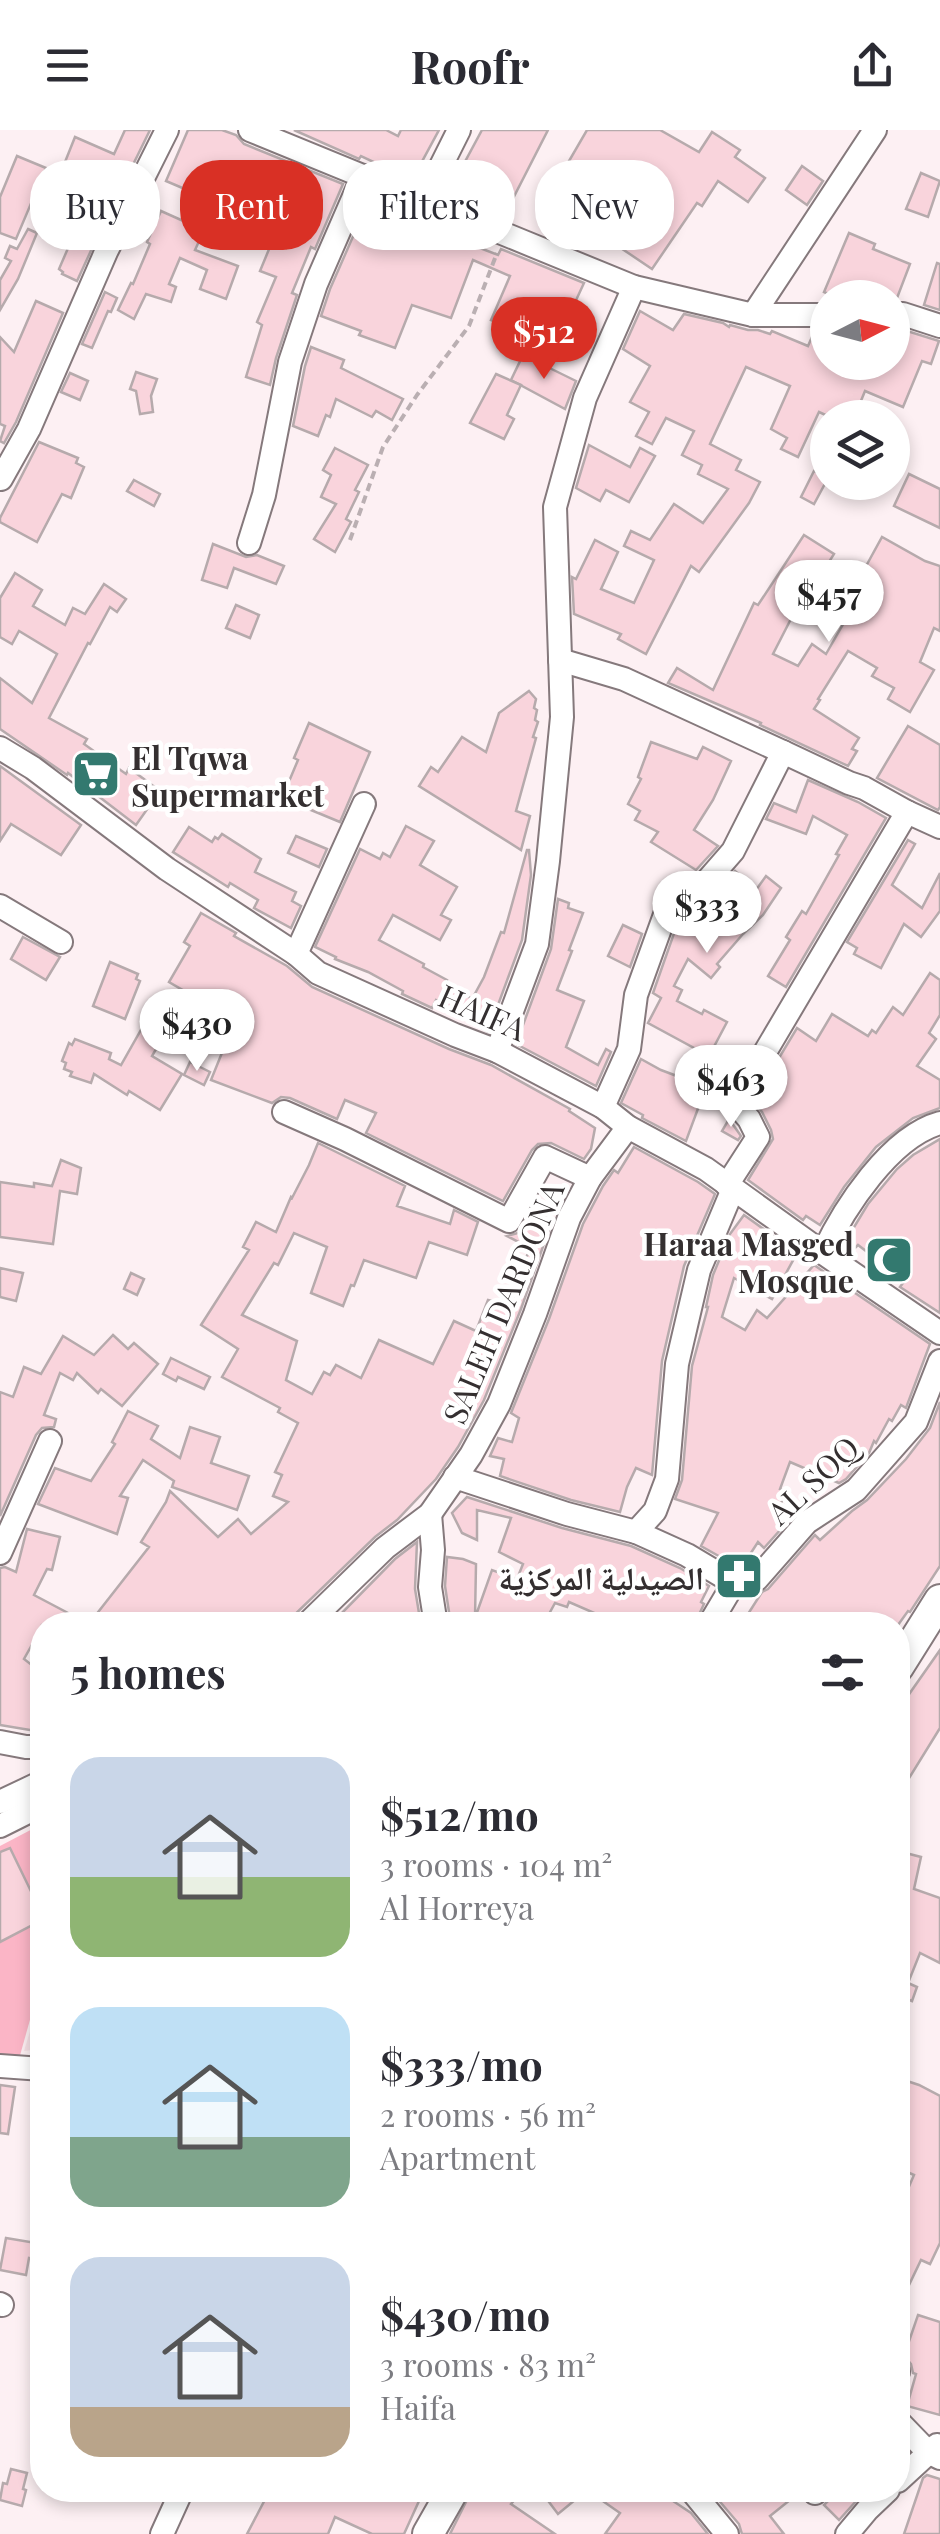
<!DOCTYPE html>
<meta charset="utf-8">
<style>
body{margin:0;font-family:"Playfair Display","Noto Naskh Arabic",serif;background:#f2f2f3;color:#2b2b33;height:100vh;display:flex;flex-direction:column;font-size:38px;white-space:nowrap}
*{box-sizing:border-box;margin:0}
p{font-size:32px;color:#7c7c81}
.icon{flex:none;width:55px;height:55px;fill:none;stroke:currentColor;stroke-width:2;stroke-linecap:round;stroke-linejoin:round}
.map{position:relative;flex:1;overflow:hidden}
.details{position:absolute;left:30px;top:1482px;width:880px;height:890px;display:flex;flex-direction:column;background:#fff;border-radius:40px;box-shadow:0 5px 15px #0003}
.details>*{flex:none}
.banner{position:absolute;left:30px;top:30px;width:880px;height:90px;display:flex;gap:20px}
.needle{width:65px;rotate:84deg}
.tools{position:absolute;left:810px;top:150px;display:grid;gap:20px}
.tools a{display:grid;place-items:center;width:100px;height:100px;border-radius:50%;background:#fff;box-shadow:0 5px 15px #0003;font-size:50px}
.price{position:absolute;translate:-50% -85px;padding:0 22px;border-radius:35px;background:#fff;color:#222;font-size:32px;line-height:65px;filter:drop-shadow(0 2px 5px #0008)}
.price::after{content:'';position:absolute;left:50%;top:60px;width:30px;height:22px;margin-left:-15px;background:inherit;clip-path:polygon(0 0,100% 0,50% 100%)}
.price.selected{background:#d93025;color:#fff}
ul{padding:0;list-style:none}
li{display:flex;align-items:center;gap:30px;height:250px;padding:0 40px}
li span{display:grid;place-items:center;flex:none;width:280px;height:200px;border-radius:30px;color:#555}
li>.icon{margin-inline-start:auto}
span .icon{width:120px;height:120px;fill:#fffc;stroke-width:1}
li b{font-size:42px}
h2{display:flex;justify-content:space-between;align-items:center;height:120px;padding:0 40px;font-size:42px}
.pill{padding:0 35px;border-radius:40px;background:#fff;box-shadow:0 5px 15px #0003;font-size:35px;line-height:90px}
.pill.selected{background:#d93025;color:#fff}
header{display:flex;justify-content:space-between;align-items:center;height:130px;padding:0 40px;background:#fff;font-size:45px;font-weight:700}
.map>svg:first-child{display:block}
</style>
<header><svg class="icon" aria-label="menu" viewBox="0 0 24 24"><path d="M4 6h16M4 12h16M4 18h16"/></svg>Roofr<svg class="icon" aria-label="share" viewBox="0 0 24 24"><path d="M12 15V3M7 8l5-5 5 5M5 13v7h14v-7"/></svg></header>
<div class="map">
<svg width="940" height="2404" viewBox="0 0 940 2404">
<rect width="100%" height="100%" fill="#fdf0f3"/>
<!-- built -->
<polygon fill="#f7e1e6" points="42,1862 42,1919 24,1921"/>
<!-- green -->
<polygon fill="#fbb5c6" points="42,1694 42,1847 19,1929 0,1923 0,1716"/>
<!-- building -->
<g fill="#f9d4dc" stroke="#b6aaac" stroke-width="2.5">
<polygon points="125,0 150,0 125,51 99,40 97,45 65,32 75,7 114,24"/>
<polygon points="188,0 222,0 236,5 244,14 343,54 315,119 311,117 292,163 297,165 276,228 270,255 246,247 262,195 257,192 276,147 260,141 272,112 286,118 300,80 266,67 257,93 237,86 231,104 206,96 195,120 238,136 226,169 200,159 207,140 180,128 169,154 176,157 171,172 146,164 134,189 118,180 131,153 133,154 150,114 147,112 161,81 190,94 199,65 166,51"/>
<polygon points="294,0 386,0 398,6 401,0 439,0 412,50 361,26 359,29"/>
<polygon points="482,0 548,0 504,86 448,56 457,37 461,39"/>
<polygon points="587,0 660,0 699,22 712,2 740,20 735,27 765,48 748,72 718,51 702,76 697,73 652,139 606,108 617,89 587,71 575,94 569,91 565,99 551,92 557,81 544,74"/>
<polygon points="17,26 46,38 16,109 0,103 0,67"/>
<polygon points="802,36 823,51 807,75 786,60"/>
<polygon points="921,43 940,51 928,87 906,79"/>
<polygon points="85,79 106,88 77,151 62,144 63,142 59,139"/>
<polygon points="362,86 415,108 422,87 444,96 441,103 498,125 501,119 584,153 571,181 550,171 532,208 491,190 510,146 473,130 451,188 412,175 395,218 359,205 361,201 321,186 330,159"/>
<polygon points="28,99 37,103 18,149 0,180 0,150 11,131 5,128 10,116 17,119"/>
<polygon points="849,103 875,114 873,119 910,134 897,168 869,168 855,162 853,168 837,168 824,162"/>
<polygon points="937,133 940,134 940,180 924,175"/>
<polygon points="105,162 117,168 111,182 108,181 92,218 82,214"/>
<polygon points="36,171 63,183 16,292 4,313 0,311 5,296 0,294 0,207 14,222"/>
<polygon points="640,181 673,200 684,184 723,193 729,197 730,195 748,200 758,200 770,204 772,201 808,216 815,200 828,200 828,232 894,232 904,200 939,211 931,234 922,231 903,277 865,261 854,288 832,288 819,282 798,327 781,319 787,308 771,299 790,256 746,237 710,314 741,330 736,340 760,352 749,373 699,442 691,436 646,524 618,509 621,504 574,484 572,447 576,449 595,410 618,422 601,459 634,473 654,430 624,416 631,401 650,410 674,374 703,393 728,359 698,344 702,335 682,325 694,301 666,288 652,314 636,306 649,282 630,272 650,236 623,219"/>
<polygon points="311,217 344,230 341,238 403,269 392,290 376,281 372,287 336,269 330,287 326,285 318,306 293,296 305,236"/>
<polygon points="523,225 576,251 565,279 511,250"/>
<polygon points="136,242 157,249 151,266 153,282 140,284 136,261 130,259"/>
<polygon points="70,243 88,251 80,270 61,262"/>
<polygon points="496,244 521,255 507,285 514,289 504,309 470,293"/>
<polygon points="39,312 78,328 76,333 84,337 71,368 62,364 37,412 0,392 0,388"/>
<polygon points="589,315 630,337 640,318 655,326 629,372 606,360 600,371 576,358"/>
<polygon points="335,318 368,335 355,360 359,362 346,389 351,392 335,422 314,409 336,374 321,367 331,345 323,340"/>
<polygon points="814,341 828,348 814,374 801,367"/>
<polygon points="909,344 940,359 940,398 894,376"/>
<polygon points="134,350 160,364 154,376 127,361"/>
<polygon points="804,405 834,424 816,453 825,459 805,490 794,483 773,524 798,536 812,514 826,524 853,477 850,475 868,440 865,438 882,407 925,431 940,436 940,501 934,498 920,532 934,540 910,582 888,569 894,558 872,546 877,538 848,521 818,569 820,570 814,579 859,608 852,619 857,621 848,636 760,595 761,593 668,553 677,538 713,560 754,473 758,475"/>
<polygon points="213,414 246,427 257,425 284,436 276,454 234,438 227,458 202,450"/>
<polygon points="15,443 42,460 33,476 65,495 73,478 85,484 104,454 126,469 117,482 110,477 90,514 88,513 49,588 87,609 84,614 126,644 129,638 160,661 136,695 68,643 67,645 0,599 0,548 32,573 57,524 19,501 12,514 0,507 0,468"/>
<polygon points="236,475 259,485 250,508 226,498"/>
<polygon points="529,561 536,569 534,578 537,580 535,590 538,592 533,607 536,608 516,681 530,686 521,720 419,656 431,637 438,642 462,607 486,622 499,583"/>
<polygon points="309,593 370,622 340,692 282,668 298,630 294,628"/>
<polygon points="908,596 940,615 940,677 938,680 877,648"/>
<polygon points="651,612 697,629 703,617 731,631 713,670 694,700 718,716 696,740 651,712 658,702 635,690 640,681 628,674 641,649 638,647"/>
<polygon points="0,636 81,695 61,725 11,694 0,711"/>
<polygon points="808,650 858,672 886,688 786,857 768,846 790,810 786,807 802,781 806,784 839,725 836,724 847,705 813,686 806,704 766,689 774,673 796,682"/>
<polygon points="406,696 434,711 420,735 457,757 441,785 451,790 440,810 393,785 379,810 424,834 423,837 447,850 446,853 472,869 484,847 501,802 504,803 527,720 529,720 531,745 522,810 488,902 436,870 432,878 402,864 403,861 368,842 335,829 336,827 315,817 360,719 380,729 383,723 390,727"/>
<polygon points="189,697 212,712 215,707 218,709 222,704 261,729 255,742 296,762 292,771 301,776 291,798 254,778 258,770 230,753 228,757 173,722"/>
<polygon points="296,706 327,719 319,737 288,723"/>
<polygon points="908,710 915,714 892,755 922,778 940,743 940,781 921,807 904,794 881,838 854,824 857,818 847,812"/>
<polygon points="735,741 756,760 766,746 781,758 763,785 743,804 717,834 720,837 711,848 688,829 674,856 682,860 677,871 702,884 704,880 727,892 709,926 648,893 661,868 653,863 678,792 710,770"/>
<polygon points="558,769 569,773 568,778 583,783 569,820 572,821 557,860 584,871 566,917 598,935 606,919 611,922 596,956 516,914 551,819"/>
<polygon points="201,783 236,803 234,806 287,836 312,857 449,919 491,935 570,979 569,981 595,998 591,1019 584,1029 551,1013 538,1014 532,1020 503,1071 366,1003 376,983 345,970 337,989 290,968 281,967 272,973 211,950 232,898 205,883 210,876 169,852 190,816 184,812"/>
<polygon points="623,795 642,804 630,837 608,826"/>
<polygon points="23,807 60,827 46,850 11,829"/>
<polygon points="110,832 138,844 136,849 140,851 125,889 93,876"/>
<polygon points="930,843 940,850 940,885 929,903 936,909 917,936 940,950 940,978 913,988 876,1017 844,1057 820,1095 806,1086 803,1090 748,1050 773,1009 771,1000 762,982 753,971 797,898 816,911 832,884 868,906 872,900 876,903 893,877 903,885"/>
<polygon points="146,891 162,901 156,911 159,914 152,926 182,944 160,980 129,961 127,965 94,944 91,953 70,946 72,942 64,939 66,933 62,931 69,913 72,915 75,909 111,923 109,929 121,935"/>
<polygon points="641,929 661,940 706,957 686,1011 642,988 643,985 621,973"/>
<polygon points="190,932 210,942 204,955 184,945"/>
<polygon points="724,938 735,944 720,972 709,967"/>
<polygon points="729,989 741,1006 738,1010 722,1001"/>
<polygon points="940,1009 940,1183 900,1157 903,1153 899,1150 900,1147 858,1115 855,1118 845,1112 868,1074 897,1039 913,1025"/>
<polygon points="318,1013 405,1056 397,1076 450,1094 454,1080 478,1092 467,1125 429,1112 416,1148 364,1130 354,1156 351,1155 343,1176 311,1163 327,1117 294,1103 278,1135 274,1133 242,1185 297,1211 286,1250 312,1264 324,1242 330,1245 336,1235 361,1248 379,1210 433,1234 454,1191 476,1201 488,1170 508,1175 530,1118 507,1106 518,1103 532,1080 552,1091 521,1179 484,1270 458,1317 436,1349 397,1390 375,1407 284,1495 88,1495 149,1417 141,1412 166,1372 170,1361 218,1407 238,1389 251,1404 288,1372 273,1366 282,1345 275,1342 298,1293 278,1282 280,1278 222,1247 238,1219 201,1195 249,1120 243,1117 256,1092 276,1102 291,1067 292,1068 309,1035"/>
<polygon points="634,1017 698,1052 715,1064 684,1136 662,1231 652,1345 636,1338 627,1357 620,1382 571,1370 500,1346 504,1329 490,1326 498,1308 512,1312 519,1288 511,1283 549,1189 583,1094 603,1056 614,1040 618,1043"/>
<polygon points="61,1030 81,1038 77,1064 60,1061 53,1114 0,1107 0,1052 34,1057 34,1053 52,1056"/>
<polygon points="744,1085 797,1123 772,1169 734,1148 722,1187 745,1200 757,1180 767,1188 814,1135 930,1214 906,1278 901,1275 892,1291 889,1289 876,1313 874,1311 869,1323 846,1349 839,1353 790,1332 780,1359 785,1361 779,1380 792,1383 791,1388 764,1418 758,1412 747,1429 740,1425 724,1429 701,1416 718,1383 675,1369 682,1350 692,1236 708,1177 706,1177 713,1145 730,1104"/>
<polygon points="0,1138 23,1143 16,1171 0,1167"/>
<polygon points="131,1143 144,1149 137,1165 124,1159"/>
<polygon points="113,1205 128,1219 134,1213 158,1234 122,1276 101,1259 98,1263 77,1243 73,1250 60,1243 44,1285 56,1289 54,1297 42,1298 36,1305 0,1386 0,1262 13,1267 24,1237 41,1244 63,1206 94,1225"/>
<polygon points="171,1228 210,1247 204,1259 178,1247 176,1251 163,1244"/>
<polygon points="940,1272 940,1436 910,1482 908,1481 898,1495 741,1495 762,1462 768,1459 815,1405 820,1410 852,1381 867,1370 906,1329 930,1298"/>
<polygon points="128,1281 158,1296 151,1309 180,1328 190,1297 220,1307 211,1333 249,1346 237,1380 172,1357 174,1351 143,1330 120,1366 128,1368 117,1404 38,1374 55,1338 91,1351 115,1314 112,1312"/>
<polygon points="467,1367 562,1398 631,1416 680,1438 709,1456 701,1472 704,1474 694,1495 602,1495 606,1488 569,1472 567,1477 555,1473 543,1495 451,1495 445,1456 447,1427 463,1429 476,1434 475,1488 492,1440 517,1449 523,1434 499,1422 511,1388 477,1380 477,1410 462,1403 452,1383"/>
<polygon points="27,1399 60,1407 52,1440 47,1439 34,1465 68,1483 62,1495 42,1495 42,1507 38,1504 24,1529 42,1543 42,1602 0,1595 0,1438 5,1437 16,1442"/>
<polygon points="417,1412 415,1459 421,1495 330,1495 395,1429"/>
<polygon points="940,1520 940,1598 898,1666 898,1580"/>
<polygon points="10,1718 42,1784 42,1790 0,1812 0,1722"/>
<polygon points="898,1721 921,1727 914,1759 940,1768 940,1833 920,1823 908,1853 917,1857 912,1871 902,1867 898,1877"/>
<polygon points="898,1948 919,1955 940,1966 940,2113 930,2134 921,2130 898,2178 898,2121 903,2105 898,2103 898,2082 914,2045 898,2038"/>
<polygon points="0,1955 15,1957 8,2004 0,2003"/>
<polygon points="6,2108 36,2113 34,2129 29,2128 26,2145 0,2140"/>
<polygon points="918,2185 940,2192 940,2285 907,2276 916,2244 913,2243 911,2234 906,2228 908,2221 906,2220"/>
<polygon points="11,2339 27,2343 23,2359 26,2360 22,2376 0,2370 3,2353 7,2354"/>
<polygon points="927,2345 940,2349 940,2404 904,2404 923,2348"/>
<polygon points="270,2360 424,2360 404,2404 372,2404 335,2387 328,2404 247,2404"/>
<polygon points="472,2360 523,2360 511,2374 555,2404 450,2404"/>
<polygon points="540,2360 676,2360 670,2369 691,2383 708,2404 605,2404 620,2383 587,2360 558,2384"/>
<polygon points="710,2360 800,2360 800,2362 770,2386 784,2404 742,2404 739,2394"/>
<polygon points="833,2360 866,2360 839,2390 824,2375 829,2370"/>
</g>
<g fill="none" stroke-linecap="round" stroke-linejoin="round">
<!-- minor casing -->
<g stroke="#85797c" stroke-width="26">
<g id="minor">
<polyline points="250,0 634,157 753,185 828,185"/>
<polyline points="424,70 459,0"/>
<polyline points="892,184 903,184 940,196"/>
<polyline points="753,185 875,0"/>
<polyline points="1,349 29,299 106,122 167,0"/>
<polyline points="249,413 264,365 290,232 316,154 363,46"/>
<polyline points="560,530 624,549 783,622"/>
<polyline points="0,618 33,638 167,739 296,824 318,843 455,905 497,921 603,977 628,997 706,1039 823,1123 940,1203"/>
<polyline points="0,776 61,812"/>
<polyline points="296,824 364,674"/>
<polyline points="497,921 537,814 548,731 562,587 555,377 585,268 634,157"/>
<polyline points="603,977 629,919 636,865 666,782 699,760 733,721 783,622 849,653 864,658 907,682 940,697"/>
<polyline points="284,982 345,1009 509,1091 545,1027 590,1048"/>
<polyline points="727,1055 758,1007 749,989 735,973 907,682"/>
<polyline points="733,1059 699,1140 677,1234 667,1349 655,1381 636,1402 687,1425 734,1453"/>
<path d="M823,1123C844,1078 890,1007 940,993"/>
<polyline points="455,1347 567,1384 636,1402"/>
<polyline points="430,1384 433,1420 430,1457 436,1495"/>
<polyline points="0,1423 50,1311"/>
<polyline points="306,1495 385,1418 430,1384 471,1325 499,1274 535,1184 569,1088 590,1048 628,997"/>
<polyline points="709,1495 734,1453 757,1449 807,1392 856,1360 916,1292 940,1231"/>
<polyline points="0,1612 26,1617 42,1617"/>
<polyline points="0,1672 42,1652"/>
<polyline points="0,1696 42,1675"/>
<polyline points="0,1936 42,1939"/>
<polyline points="0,2174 2,2175"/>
<polyline points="898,2241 898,2242"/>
<polyline points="898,2291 928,2322 940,2328"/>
<polyline points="898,2351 937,2315"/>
<polyline points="691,2360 727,2404"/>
<polyline points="815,2363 818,2360"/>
<polyline points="162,2404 182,2360"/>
<polyline points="847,2404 868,2379 888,2360"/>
</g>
</g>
<!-- major casing -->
<g stroke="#85797c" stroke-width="34">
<g id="major">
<polyline points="898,1537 940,1470"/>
<polyline points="428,2404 453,2360"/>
</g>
</g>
<!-- path -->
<polyline stroke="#baafb2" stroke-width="4" stroke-dasharray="8 5" stroke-linecap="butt" points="350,410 383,317 417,265 469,196 497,123"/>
<!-- minor -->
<use href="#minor" stroke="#fff" stroke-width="22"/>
<!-- major -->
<use href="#major" stroke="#fff" stroke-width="30"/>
</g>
<!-- icons -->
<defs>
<g id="supermarket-square" transform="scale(2.5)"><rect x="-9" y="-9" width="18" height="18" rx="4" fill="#33796f" stroke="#fff"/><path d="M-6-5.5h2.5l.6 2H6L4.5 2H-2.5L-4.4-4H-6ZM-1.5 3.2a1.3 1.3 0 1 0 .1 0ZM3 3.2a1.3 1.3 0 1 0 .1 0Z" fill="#fff"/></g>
<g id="mosque-square" transform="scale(2.5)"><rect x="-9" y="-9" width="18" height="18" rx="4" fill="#33796f" stroke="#fff"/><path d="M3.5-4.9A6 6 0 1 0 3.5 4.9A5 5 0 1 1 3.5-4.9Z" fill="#fff"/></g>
<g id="pharmacy-square" transform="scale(2.5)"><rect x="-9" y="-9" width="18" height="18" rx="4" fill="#33796f" stroke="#fff"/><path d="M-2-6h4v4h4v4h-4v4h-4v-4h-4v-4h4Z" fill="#fff"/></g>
</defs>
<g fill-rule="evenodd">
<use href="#supermarket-square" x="96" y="644"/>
<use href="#mosque-square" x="889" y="1130"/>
<use href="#pharmacy-square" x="739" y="1446"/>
</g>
<g text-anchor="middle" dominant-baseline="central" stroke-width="9" stroke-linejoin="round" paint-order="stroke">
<!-- poi labels -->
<g font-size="32" font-weight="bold" fill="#342f30" stroke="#fff" text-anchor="end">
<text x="131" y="626" text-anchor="start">El Tqwa<tspan x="131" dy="37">Supermarket</tspan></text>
<text x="854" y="1112">Haraa Masged<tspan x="854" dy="37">Mosque</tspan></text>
<text x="704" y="1446">الصيدلية المركزية</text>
</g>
<!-- street labels -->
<g font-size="32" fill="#342f30" stroke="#fff">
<text transform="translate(483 881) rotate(24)">HAIFA</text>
<text transform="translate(502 1172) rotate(-67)">SALEH DARDONA</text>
<text transform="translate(812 1349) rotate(-43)">AL SOQ</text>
</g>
</g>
</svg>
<div class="tools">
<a><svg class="needle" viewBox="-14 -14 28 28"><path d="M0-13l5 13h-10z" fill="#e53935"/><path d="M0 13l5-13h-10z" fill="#7c7c81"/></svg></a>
<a><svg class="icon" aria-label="layers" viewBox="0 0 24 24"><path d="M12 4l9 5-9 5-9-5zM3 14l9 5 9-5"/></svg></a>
</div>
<b class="price selected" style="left:544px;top:252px">$512</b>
<b class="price" style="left:829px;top:515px">$457</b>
<b class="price" style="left:707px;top:826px">$333</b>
<b class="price" style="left:197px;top:944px">$430</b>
<b class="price" style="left:731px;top:1000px">$463</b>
<div class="banner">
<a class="pill">Buy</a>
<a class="pill selected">Rent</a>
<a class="pill">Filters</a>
<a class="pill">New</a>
</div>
<section class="details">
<h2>5 homes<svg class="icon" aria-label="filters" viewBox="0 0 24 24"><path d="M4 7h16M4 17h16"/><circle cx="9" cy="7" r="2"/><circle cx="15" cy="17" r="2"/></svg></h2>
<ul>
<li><span style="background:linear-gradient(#c9d6e8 60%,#8fb573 0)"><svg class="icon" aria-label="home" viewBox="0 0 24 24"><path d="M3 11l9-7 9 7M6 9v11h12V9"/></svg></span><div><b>$512/mo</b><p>3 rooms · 104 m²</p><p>Al Horreya</p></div></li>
<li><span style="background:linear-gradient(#bfe0f5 65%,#7fa58c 0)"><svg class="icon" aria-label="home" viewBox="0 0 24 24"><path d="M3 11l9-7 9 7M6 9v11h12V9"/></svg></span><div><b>$333/mo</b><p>2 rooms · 56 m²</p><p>Apartment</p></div></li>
<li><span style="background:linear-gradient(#c9d6e8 75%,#b9a48a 0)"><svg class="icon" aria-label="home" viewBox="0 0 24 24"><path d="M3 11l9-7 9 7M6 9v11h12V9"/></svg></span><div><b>$430/mo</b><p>3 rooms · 83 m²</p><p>Haifa</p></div></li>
</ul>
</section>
</div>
